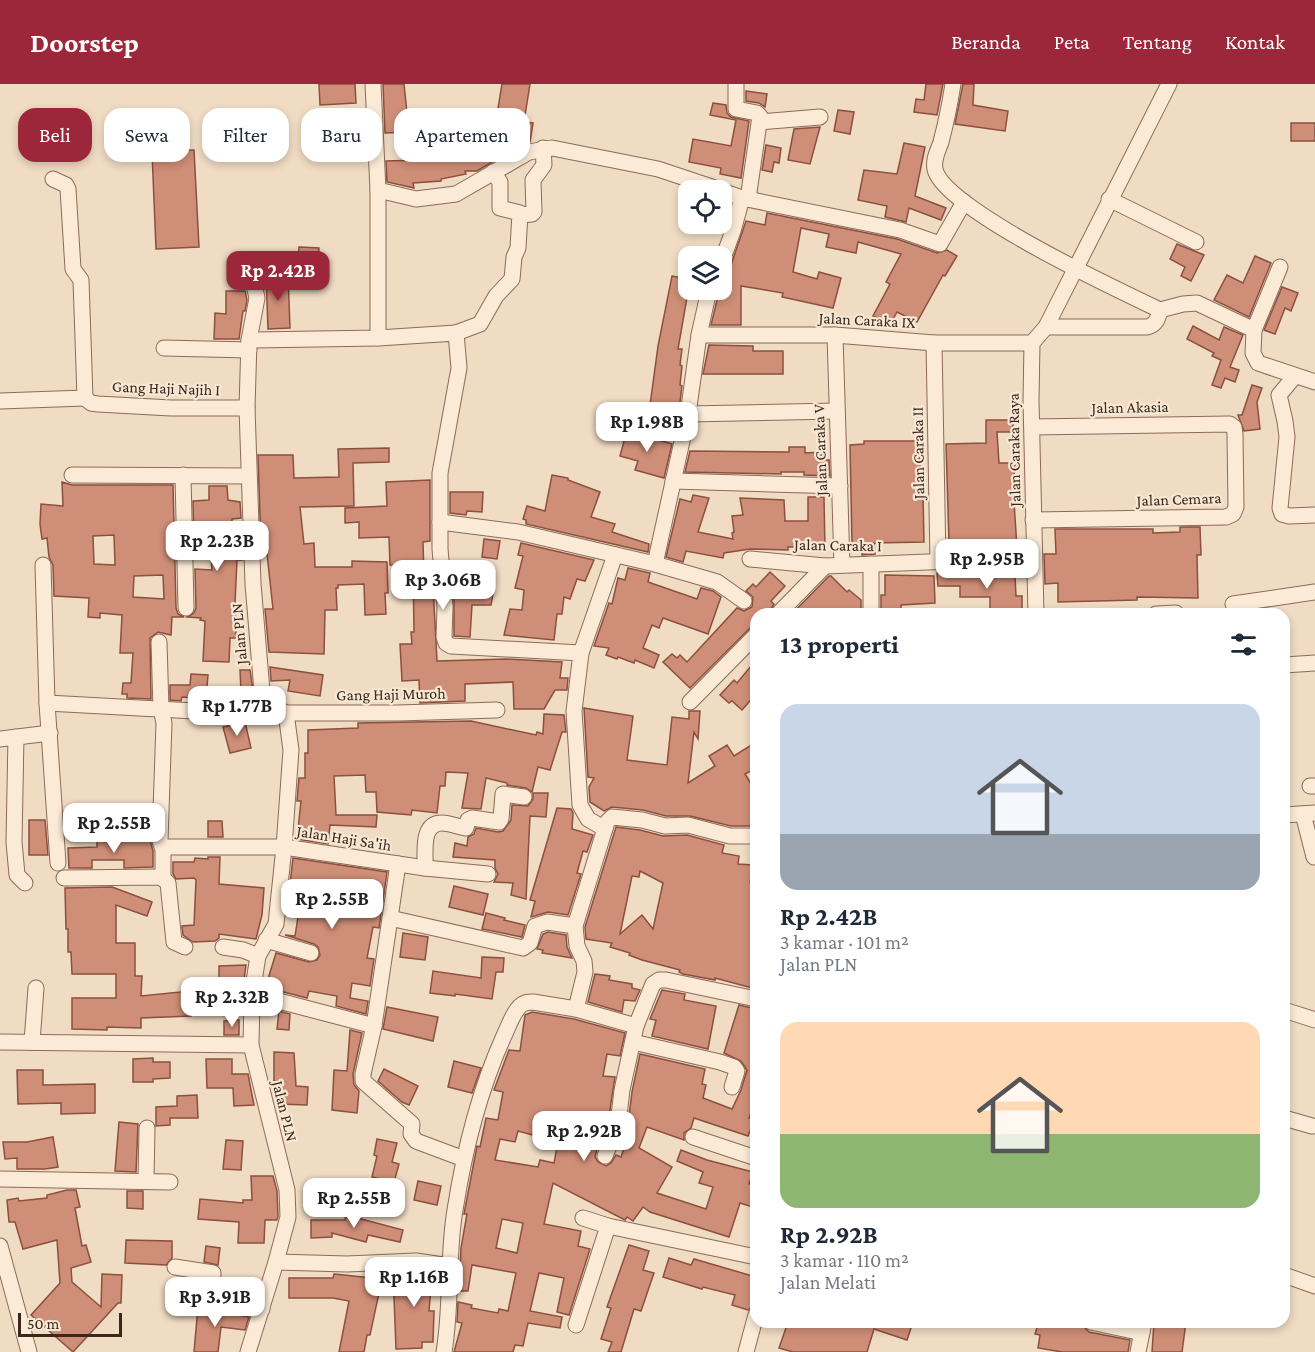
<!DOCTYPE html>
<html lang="id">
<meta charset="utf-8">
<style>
body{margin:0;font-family:"Crimson Pro",serif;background:#f6f6f7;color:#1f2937;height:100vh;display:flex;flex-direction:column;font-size:22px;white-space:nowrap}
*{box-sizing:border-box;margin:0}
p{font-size:20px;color:#747a83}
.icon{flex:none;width:33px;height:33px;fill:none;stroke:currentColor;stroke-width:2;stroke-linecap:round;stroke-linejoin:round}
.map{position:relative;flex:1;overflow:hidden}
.panel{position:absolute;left:750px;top:524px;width:540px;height:720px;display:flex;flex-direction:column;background:#fff;border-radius:18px;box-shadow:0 3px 9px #0003}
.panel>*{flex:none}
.top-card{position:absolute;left:18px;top:24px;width:570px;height:54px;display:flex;gap:12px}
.fabs{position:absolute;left:678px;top:96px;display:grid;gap:12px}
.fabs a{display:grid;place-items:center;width:54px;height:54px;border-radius:12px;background:#fff;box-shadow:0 3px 9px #0003;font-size:30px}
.scale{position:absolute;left:18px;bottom:15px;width:104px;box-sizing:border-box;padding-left:6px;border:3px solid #3a271e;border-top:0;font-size:16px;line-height:21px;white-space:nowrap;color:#3a271e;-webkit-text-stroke:4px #f7e7d3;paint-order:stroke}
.price{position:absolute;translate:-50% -51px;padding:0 14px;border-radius:12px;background:#fff;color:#222;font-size:20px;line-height:39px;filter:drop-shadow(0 2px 3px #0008)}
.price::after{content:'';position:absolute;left:50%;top:36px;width:18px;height:14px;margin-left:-9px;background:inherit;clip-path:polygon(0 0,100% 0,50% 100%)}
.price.on{background:#9c273a;color:#fff}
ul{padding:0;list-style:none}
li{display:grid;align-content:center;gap:12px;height:318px;padding:0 30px}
li span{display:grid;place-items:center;height:186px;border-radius:18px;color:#555}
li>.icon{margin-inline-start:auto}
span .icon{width:108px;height:108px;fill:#fffc;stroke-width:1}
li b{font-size:26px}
h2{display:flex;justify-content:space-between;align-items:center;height:72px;padding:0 30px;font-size:26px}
.pill{padding:0 21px;border-radius:18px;background:#fff;box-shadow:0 3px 9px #0003;font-size:21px;line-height:54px}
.pill.on{background:#9c273a;color:#fff}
header{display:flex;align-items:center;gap:36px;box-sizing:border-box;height:84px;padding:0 30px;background:#9c273a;color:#fff}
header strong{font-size:28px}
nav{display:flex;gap:33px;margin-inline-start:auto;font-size:21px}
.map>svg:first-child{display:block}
</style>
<header>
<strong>Doorstep</strong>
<nav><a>Beranda</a><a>Peta</a><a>Tentang</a><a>Kontak</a></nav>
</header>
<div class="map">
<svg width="1315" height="1268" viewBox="0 0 1315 1268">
<rect width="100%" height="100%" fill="#f0dbc3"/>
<!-- building -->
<g fill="#cf8e77" stroke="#8b503e" stroke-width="1.5" fill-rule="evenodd">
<polygon points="319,0 355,0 356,19 320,21"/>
<polygon points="383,0 404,0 409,48 385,49"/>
<polygon points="502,0 530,0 524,38 533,39 530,58 524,60 493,55"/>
<polygon points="926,0 943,0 937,31 914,28 916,15 924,16"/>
<polygon points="963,0 974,0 973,21 1008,27 1005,47 955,40"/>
<polygon points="746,7 767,10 765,23 759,19 746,17"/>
<polygon points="713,19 726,21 727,29 731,33 749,37 741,94 720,90 721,84 689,78 693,55 731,62 736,36 710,31"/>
<polygon points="838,26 854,28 850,50 834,47"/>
<rect x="1291" y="39" width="24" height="18"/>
<polygon points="820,43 810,80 788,76 794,45"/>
<polygon points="471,58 494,58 494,77 477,87 465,87 466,90 441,95 441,97 413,99 414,104 387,98 386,77 420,76 419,68 439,67 471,60"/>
<polygon points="904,59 925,63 915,112 946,124 941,136 909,124 906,138 885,133 887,122 858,116 864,86 897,90"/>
<polygon points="766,61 781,64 779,79 774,78 772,88 762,86"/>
<polygon points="194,66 199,163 156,165 152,68"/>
<polygon points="767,129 897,155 937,169 947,166 957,172 945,192 943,191 917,238 897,228 890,241 873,232 890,200 886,198 901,170 858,158 856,169 826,163 829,150 801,144 793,188 817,195 819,188 841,194 833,224 782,213 783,209 741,202 741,241 711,241 718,212 726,212 732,178 746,137 765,141"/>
<polygon points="1177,160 1204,171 1191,197 1181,192 1185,183 1170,175"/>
<polygon points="299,163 319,164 318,179 298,177"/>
<polygon points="1255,172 1271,179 1249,233 1214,216 1227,191 1243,199"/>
<polygon points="288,190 290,244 268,245 266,191"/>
<polygon points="672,192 688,195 688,208 678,265 682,265 680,281 682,282 680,301 682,302 679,325 650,321 658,262"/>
<polygon points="1282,203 1298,209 1291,227 1285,224 1275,250 1264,246"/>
<polygon points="226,207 245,207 247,216 245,227 243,227 239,255 214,255 215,229 226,230"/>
<polygon points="1193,242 1219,256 1224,243 1243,251 1230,283 1239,286 1235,298 1225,294 1221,304 1212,301 1221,276 1212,272 1214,269 1187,255"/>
<polygon points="709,261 753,262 753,267 783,267 783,290 703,290"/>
<polygon points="1252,301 1262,304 1257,318 1260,345 1244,347 1238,331 1242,331"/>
<polygon points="986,336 1013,336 1013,348 997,348 999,379 1015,379 1012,418 1014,418 1017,464 968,467 969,457 949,458 946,360 986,359"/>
<polygon points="627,346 672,360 664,394 635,386 638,377 620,372"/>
<polygon points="864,357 919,357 921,410 923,410 924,458 874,459 875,470 862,471 862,459 852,459 850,361 864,360"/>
<polygon points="789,363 805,363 805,369 822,368 822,376 829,376 830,392 804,391 804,388 781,388 781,390 685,388 690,367 789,368"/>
<polygon points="389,364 389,378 353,379 354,422 300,423 304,460 314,459 315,483 352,483 352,477 387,478 388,509 385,509 386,530 365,531 364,500 338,501 338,504 336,504 337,526 325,526 324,570 269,568 265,525 273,525 266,461 261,462 258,371 293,371 294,394 339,393 338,365"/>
<polygon points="552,391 568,394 568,396 600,408 591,433 615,440 612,448 649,460 648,468 526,440 526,436 523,435 527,422 545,427"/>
<polygon points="430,396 430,457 423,458 424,491 429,490 429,502 433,502 437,577 506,575 562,578 560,594 568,594 567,606 555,606 544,625 514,625 513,598 465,600 465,617 420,619 419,596 402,597 400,560 412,560 411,548 414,548 413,480 390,481 389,453 359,454 359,438 345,439 345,424 387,422 386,398"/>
<path d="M62,398L72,401H173L176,524L178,530L184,533H172L171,551L158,548L150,554L151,615L127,614V610H122L123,599H131L133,569H120L122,531L100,529V534L88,533L89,514L54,512L53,481L49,473L47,454L42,455L40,440L41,420L63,422ZM114,451L115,481L94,480L93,452ZM163,491L164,515L133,513L134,492Z"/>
<polygon points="209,402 227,402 228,416 240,418 241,434 232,435 232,457 242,456 242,476 237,476 235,519 236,554 230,554 229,578 203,577 205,537 200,536 201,534 187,533 194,529 196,524 195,485 212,486 210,460 194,461 193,417 209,416"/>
<polygon points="450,408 483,408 482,428 467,427 466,431 450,429"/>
<polygon points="693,411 709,414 698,448 733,455 732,449 734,448 732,432 743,431 740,414 784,416 785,437 808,437 808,413 824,413 825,467 814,466 814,463 788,463 788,466 750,465 724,469 723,474 686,467 683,478 666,473 680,415 691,418"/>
<polygon points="1180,443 1200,443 1201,471 1197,471 1198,514 1137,513 1137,516 1058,518 1058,499 1045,500 1044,470 1056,470 1055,445 1153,445 1153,449 1180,448"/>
<polygon points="484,455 500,457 497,475 482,473"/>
<polygon points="521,459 594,476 585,497 577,495 570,515 564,513 562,530 557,530 554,556 504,551 510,525 522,526 524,506 515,504 523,472 518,471"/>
<polygon points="628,484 650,489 648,498 697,515 701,504 713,507 721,513 708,550 663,534 659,544 652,541 643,564 659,571 654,584 635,576 634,579 618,573 617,575 606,571 609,564 594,562 609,519 612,520 618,494 625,496"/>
<polygon points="996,485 996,492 1015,492 1016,512 1022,512 1022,530 990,530 990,513 960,513 960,502 938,502 937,489 955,489 955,491 984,491 984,486"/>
<polygon points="770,488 785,502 771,517 774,520 768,530 756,530 756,537 752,542 690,604 663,578 672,570 677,574 680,571 687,578 737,524 744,527 752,523 753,513 746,507 753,500 756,503"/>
<polygon points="885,491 934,492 935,519 901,521 901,527 881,527 881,511 885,511"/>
<polygon points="829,492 831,492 847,508 849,506 861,516 861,530 792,530"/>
<polygon points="454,510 493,510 491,521 472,521 470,553 454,552"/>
<polygon points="756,576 756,610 742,626 732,617 729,619 720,611 734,596 737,599"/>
<polygon points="270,583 323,591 320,612 288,607 290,596 271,597"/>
<polygon points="240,586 250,586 254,613 239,615 239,608 241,608"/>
<polygon points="191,590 208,591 206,615 182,613 181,617 170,616 170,601 190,601"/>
<polygon points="584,624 633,632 627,676 667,681 672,633 689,635 689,627 700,627 698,655 694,648 688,699 715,682 709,672 727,661 734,672 756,658 756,684 745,690 756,708 756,723 751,742 731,742 690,732 666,732 643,726 612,723 604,727 590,718 589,703 594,694 588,693"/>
<polygon points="544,630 564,631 566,648 562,648 550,686 538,683 532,708 526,704 507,701 507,699 486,694 481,725 462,724 468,689 446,688 445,702 440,702 437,729 412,726 411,731 377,728 376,708 366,708 365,691 334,692 336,731 377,731 376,743 330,741 328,760 297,755 301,717 297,717 299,694 305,694 305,669 308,669 308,646 358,644 358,639 471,637 536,651 537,648 543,650"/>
<polygon points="245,638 251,664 230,669 223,643"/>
<polygon points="533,709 548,709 546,733 530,732 526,815 511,811 513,799 494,798 498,790 495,784 495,776 453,773 455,759 467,762 468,753 474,750 476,744 498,748 503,747 511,736 512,721 528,722 533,715"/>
<polygon points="557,724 571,725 573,729 572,745 593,751 587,768 583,767 577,789 581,790 568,831 548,828 531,833 535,817 530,816"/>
<polygon points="29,736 45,736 48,771 29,771"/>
<polygon points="208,737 222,737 223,753 208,753"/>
<path d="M616,743L640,746L663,752L687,751L724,761L722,769L739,772L738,780L753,781L750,799H756V905L715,894V896L683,890L679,888L680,886L642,876L629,871L630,869L610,863L612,859L586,855L585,843ZM640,787L663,799L653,845L642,831L620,850L632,792L639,793Z"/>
<polygon points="150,756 153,767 153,783 124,784 124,776 92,776 92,784 69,784 68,764 97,763 97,757"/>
<polygon points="208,773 220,773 219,800 264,804 262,831 256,855 219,850 219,854 215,857 193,858 183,851 182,842 194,841 196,796 194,794 176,795 173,790 173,778 194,778 195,774 208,775"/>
<polygon points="293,774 387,788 379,844 373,843 367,874 374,875 370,902 352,899 350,914 368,917 366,930 336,922 337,912 309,907 307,914 272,905 274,896 268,895 276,869 309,878 317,876 320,871 318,863 314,860 285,851 295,852 300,820 288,818"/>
<polygon points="454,802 488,810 483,831 449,823"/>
<polygon points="112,803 152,818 147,832 116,821 116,859 135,859 135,892 142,892 141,912 190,907 191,932 141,934 141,944 107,943 107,946 72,945 72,914 116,914 116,890 72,890 71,868 68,868 68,845 66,845 65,804"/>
<polygon points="486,829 505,834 504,836 525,841 522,853 482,845"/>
<polygon points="548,848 566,851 567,863 572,874 542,869 543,866 537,865 543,850"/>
<polygon points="403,849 428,853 425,876 400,873"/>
<polygon points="482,873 504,874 503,888 496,888 492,915 455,910 455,912 430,909 433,887 481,894"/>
<polygon points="246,881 244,896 240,896 240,901 226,903 226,897 219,898 219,882"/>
<polygon points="595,890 610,892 609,896 632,900 632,904 640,906 635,917 624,916 622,928 588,918"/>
<polygon points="662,906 685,910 684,916 716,922 708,965 652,952 656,936 650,935"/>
<path d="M739,921L756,925V1014L749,1034L754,1036L748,1052L694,1034L691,1044L684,1049V1056L647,1043L639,1064L672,1083L657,1109L706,1125L713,1103L699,1099L703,1088L677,1077L681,1066L707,1076L753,1088L749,1100L756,1101V1124L740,1119L729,1153L650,1128L643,1123L633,1137L627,1133L625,1136L553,1099L544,1140L581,1147L578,1162L590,1165L569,1231L557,1228L564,1194L539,1189L530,1227L562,1233L560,1244L528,1239L523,1262L515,1261L513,1268H454L462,1239L457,1238L458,1218L472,1221L471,1224L498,1229L499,1225L508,1227L516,1189L472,1181L468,1207H459L461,1164L467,1130H464L477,1062L480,1063L486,1034L498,1036L503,1008L494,1006L509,966L520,967L525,931L532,928L574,935L625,949L620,972L607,970L603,992L615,993L608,1038L603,1039L595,1073L598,1078L606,1082L611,1079L616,1071L621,1073L632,1041L628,1040L632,1008L640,970L705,985L702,1000L706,1001L703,1014L732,1025L741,1006L747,986L741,977L724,969ZM518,1047L558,1058L554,1079L540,1076L538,1083L495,1076L500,1055L515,1058ZM502,1135L523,1139L517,1169L496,1164Z"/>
<polygon points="387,923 438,933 433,957 383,945"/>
<polygon points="279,927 290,930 289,946 277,945"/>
<polygon points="239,936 239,951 224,951 224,937"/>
<polygon points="350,946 362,949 353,990 354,1001 359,1007 357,1029 332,1026 334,986 347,987"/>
<polygon points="274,968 294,969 296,1002 308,1003 307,1021 279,1020 280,997 274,997"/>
<polygon points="153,974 153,978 170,978 170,994 153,995 153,998 133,998 133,975"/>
<polygon points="206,975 232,975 232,990 248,990 254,1021 234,1022 233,1004 207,1004"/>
<polygon points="454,977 481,984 472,1009 448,1003"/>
<polygon points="384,985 418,1002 409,1021 402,1018 378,997"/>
<polygon points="17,986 43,986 43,1001 95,1000 95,1029 61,1030 61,1019 18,1020"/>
<polygon points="197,1011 198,1034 170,1034 170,1041 156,1042 156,1023 177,1022 177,1012"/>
<polygon points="119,1038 138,1040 136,1088 115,1087"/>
<polygon points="53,1053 58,1083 45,1085 17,1085 17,1074 5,1075 3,1058 27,1058"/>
<polygon points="377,1055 397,1059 392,1078 399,1080 394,1098 372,1093 377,1072 374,1071"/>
<polygon points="226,1056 243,1057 241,1086 223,1085"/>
<polygon points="251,1092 273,1092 277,1107 278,1132 277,1136 265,1136 264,1159 238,1159 239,1138 198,1135 200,1115 243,1119 243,1116 252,1116"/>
<polygon points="418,1097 441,1102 437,1121 414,1116"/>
<polygon points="67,1106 76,1106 80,1123 75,1124 82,1162 86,1161 91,1178 71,1184 72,1198 101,1223 102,1190 122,1191 121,1219 118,1219 73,1268 31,1231 60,1199 57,1156 23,1165 15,1138 9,1138 7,1116 18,1114 19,1117 47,1114 47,1111"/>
<polygon points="127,1107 143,1107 143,1125 127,1124"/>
<polygon points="346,1131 403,1146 400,1158 368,1151 366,1158 332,1149 332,1153 311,1154 311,1136 345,1136"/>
<polygon points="126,1156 172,1157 172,1174 166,1181 125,1179"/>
<polygon points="629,1161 649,1167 643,1186 654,1189 641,1227 634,1225 621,1268 608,1268 612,1258 601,1255 611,1224 607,1223"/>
<polygon points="206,1162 220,1164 218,1181 204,1178"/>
<polygon points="669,1174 691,1181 694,1175 756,1193 756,1209 752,1223 748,1226 732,1221 735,1211 703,1203 702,1205 663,1193"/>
<polygon points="415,1187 440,1190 439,1205 431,1204 429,1227 434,1227 433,1258 422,1258 422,1264 396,1265 393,1188"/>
<polygon points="334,1190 382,1195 370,1251 367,1251 364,1268 339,1268 349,1217 333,1214 289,1214 289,1194 333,1194"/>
<polygon points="187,1195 203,1197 202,1216 185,1214"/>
<polygon points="198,1223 249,1233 245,1246 221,1243 218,1268 194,1268"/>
<polygon points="788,1238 913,1238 907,1256 874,1245 867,1268 793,1268 779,1264"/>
<polygon points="1045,1238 1058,1238 1073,1243 1073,1240 1082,1241 1089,1248 1130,1256 1128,1268 1062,1268 1038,1264 1040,1251 1035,1250 1038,1240 1044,1241"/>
<polygon points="1154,1238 1186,1238 1182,1268 1152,1268"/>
</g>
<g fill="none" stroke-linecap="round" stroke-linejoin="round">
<!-- street casing -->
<g stroke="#8b6b59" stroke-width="17">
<g id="street">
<polyline points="373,0 378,106 378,254"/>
<polyline points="736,0 736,25 757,29 760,32 748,115"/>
<path d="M953,0C950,19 946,39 941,58C938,67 933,75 935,85C942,124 1120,207 1160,226C1158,235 1156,241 1147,243H1046"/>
<polyline points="760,38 820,33"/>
<polyline points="53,95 66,101 68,105 73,185 81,196 85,314"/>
<polyline points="378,106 416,115 456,110 529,68 552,64 658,85 721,106"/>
<polyline points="722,107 742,114 900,146 940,160 964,118"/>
<polyline points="1109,115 1196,158"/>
<polyline points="521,131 532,130 534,128 533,96 544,81 543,64"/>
<polyline points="722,177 733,147 742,114"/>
<polyline points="1160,226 1183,220 1197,219 1254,246 1253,269 1258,279 1315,298"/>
<polyline points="1254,246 1280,183"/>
<polyline points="456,249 480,240 496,212 512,195 514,173 518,164 520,129 500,124 500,98 493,88"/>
<polyline points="699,251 835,251 934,259 1032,259"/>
<polyline points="835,251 842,481"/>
<polyline points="249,256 378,254 456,249 459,284 440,389 440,465 445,523 444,553 446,559 451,562 581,569 574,627 580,721 588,735 605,745"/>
<polyline points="934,259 938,478"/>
<polyline points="164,264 249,266"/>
<polyline points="1295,292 1279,311 1285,337 1287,353 1280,424 1282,430 1289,432 1315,431"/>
<polyline points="85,314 91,319 98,320 171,324 247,324"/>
<polyline points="0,317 85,314"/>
<polyline points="688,330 837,327"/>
<polyline points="1032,343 1230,340 1234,343 1235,350 1236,423 1233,430 1226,433 1033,436"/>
<polyline points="72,391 249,392"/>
<polyline points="183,391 186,524"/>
<polyline points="673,397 840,402"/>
<polyline points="440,438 518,448 655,480 717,498 744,517"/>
<polyline points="750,475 825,482 1034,474"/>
<polyline points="655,480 688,330 699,251 709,206"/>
<polyline points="871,480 871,530"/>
<polyline points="43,481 47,619 58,779"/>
<polyline points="1233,520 1315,508"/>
<polyline points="778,530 825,482"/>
<polyline points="1036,530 1031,317 1032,259 1046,243 1169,0"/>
<polyline points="1156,530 1176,529"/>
<polyline points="159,558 161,625 164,639 160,757 162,763 284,763 425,784 488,790"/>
<polyline points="581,569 615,471"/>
<polyline points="1284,581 1315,579"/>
<polyline points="690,618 756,551"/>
<polyline points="47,619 213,628 270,621"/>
<polyline points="286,629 398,629 497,626"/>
<polyline points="16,653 14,758 17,791 25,799"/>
<polyline points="0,655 50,649"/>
<polyline points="1310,702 1315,702"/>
<polyline points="1303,730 1314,773"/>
<polyline points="1284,731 1315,729"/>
<polyline points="163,764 163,795"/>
<polyline points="398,780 374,942 363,990 363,997 412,1040 411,1050 416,1057 464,1075"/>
<path d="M425,784C426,770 420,739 442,739C450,739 458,743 466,744L468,736L472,734L499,738L501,735L503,710L524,713"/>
<polyline points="64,794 161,793 168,799 174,858 185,863"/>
<polyline points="390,834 523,864 530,859 535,842 547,838 575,842"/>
<polyline points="266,856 311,869"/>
<polyline points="223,863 243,866 258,872"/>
<polyline points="207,914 252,910 374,942"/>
<polyline points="576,925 585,888 584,877 577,862 575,842 607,738 612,733 642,736 665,742 688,741 730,752 756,752"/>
<polyline points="1284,926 1315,936"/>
<polyline points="0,958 251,961"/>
<polyline points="32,958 36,904"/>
<polyline points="633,958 720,978 734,983 737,987 732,1003"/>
<polyline points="1284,1034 1312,1042"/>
<polyline points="693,1053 756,1074"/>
<polyline points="605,1072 618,1040 622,1006 636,942 653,900 659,896 666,896 756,915"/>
<polyline points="0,1095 170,1098"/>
<polyline points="146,1096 147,1044"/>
<polyline points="608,1142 756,1173"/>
<polyline points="0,1162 29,1268"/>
<polyline points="276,1178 347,1180 416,1177 449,1182"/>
<polyline points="175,1183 213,1189 212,1217 262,1225"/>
<polyline points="1284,1191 1315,1202"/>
<polyline points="1091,1238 1142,1249"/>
<polyline points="576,1241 608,1142 583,1134"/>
<polyline points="248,1268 276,1178 288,1133 287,1106 251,961 252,910 258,872 276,840 284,763 291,666 286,629 270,621 262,607 253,500 247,324 249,256 257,214 255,205"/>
<path d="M444,1268C452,1221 447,1173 455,1126C464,1068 479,1008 503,954C508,944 512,930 520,922C524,918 528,918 533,918L576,925L636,942"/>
<polyline points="746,1268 756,1231"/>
<polyline points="1138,1268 1144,1238"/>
</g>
</g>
<!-- street -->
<use href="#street" stroke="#faead6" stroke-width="15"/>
</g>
<g text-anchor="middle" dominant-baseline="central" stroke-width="4.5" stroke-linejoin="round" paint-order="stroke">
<!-- street labels -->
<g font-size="16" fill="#3a271e" stroke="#f7e7d3">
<text transform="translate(867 236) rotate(3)">Jalan Caraka IX</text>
<text transform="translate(166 304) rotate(2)">Gang Haji Najih I</text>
<text transform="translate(1130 323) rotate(-1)">Jalan Akasia</text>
<text transform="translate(820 366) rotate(-92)">Jalan Caraka V</text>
<text transform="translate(1014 366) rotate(-91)">Jalan Caraka Raya</text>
<text transform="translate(918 369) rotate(-91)">Jalan Caraka II</text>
<text transform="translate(1179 415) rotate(-2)">Jalan Cemara</text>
<text transform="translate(838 461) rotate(1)">Jalan Caraka I</text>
<text transform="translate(239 550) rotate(-95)">Jalan PLN</text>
<text transform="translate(391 610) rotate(-1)">Gang Haji Muroh</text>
<text transform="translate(344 754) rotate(9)">Jalan Haji Sa'ih</text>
<text transform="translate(285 1027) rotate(76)">Jalan PLN</text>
</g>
</g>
</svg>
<div class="fabs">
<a><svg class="icon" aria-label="locate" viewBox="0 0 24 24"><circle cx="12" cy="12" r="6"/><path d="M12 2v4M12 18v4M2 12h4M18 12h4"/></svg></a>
<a><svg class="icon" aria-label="layers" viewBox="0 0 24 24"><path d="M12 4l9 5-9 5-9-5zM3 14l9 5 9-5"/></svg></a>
</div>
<div class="scale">50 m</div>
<b class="price on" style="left:278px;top:218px">Rp 2.42B</b>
<b class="price" style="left:647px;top:369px">Rp 1.98B</b>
<b class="price" style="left:217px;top:488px">Rp 2.23B</b>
<b class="price" style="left:987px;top:506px">Rp 2.95B</b>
<b class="price" style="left:443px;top:527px">Rp 3.06B</b>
<b class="price" style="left:237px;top:653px">Rp 1.77B</b>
<b class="price" style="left:114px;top:770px">Rp 2.55B</b>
<b class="price" style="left:332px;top:846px">Rp 2.55B</b>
<b class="price" style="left:232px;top:944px">Rp 2.32B</b>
<b class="price" style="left:584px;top:1078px">Rp 2.92B</b>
<b class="price" style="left:354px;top:1145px">Rp 2.55B</b>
<b class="price" style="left:414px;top:1224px">Rp 1.16B</b>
<b class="price" style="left:215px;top:1244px">Rp 3.91B</b>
<div class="top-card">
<a class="pill on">Beli</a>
<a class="pill">Sewa</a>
<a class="pill">Filter</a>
<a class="pill">Baru</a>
<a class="pill">Apartemen</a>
</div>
<section class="panel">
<h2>13 properti<svg class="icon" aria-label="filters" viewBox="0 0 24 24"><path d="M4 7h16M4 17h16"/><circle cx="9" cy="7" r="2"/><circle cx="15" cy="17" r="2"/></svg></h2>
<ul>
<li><span style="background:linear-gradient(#c9d6e8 70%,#9aa5b1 0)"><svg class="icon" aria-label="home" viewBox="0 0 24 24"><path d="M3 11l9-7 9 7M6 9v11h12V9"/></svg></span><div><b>Rp 2.42B</b><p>3 kamar · 101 m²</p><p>Jalan PLN</p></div></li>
<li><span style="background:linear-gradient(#ffd9b3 60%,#8fb573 0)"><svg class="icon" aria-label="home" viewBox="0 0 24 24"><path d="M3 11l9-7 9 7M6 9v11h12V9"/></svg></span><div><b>Rp 2.92B</b><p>3 kamar · 110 m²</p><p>Jalan Melati</p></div></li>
</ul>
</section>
</div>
